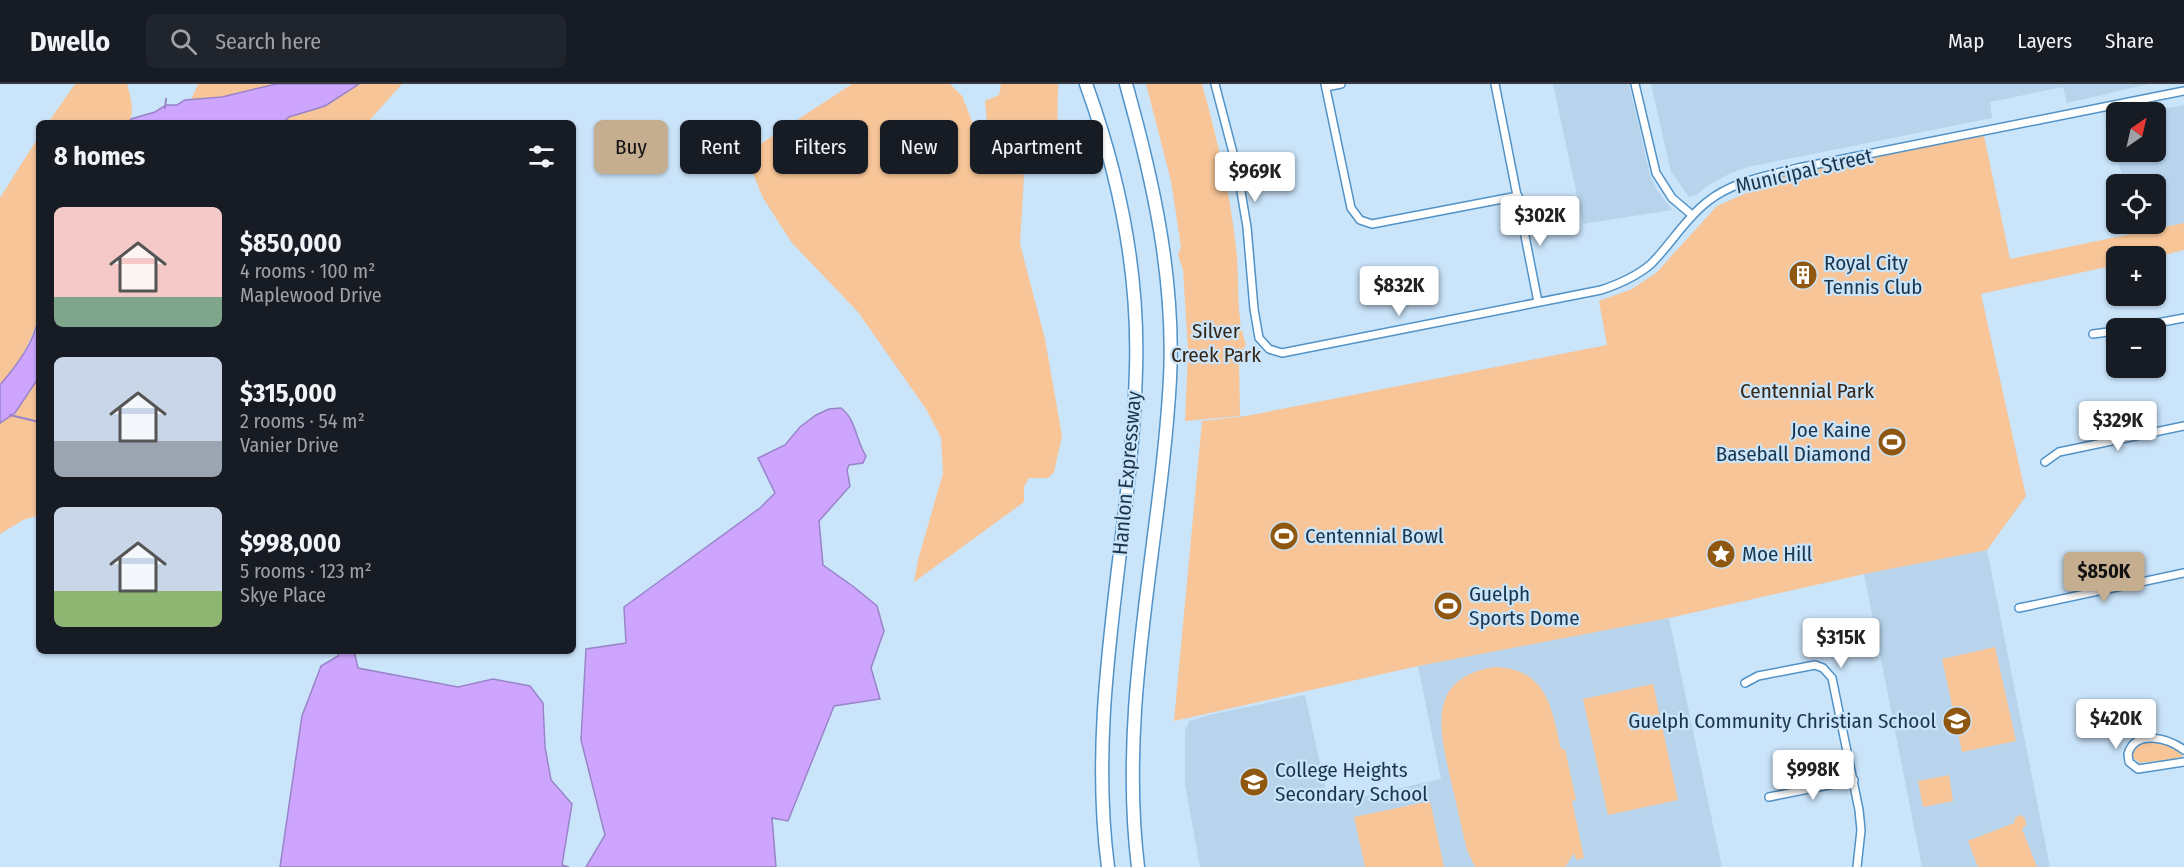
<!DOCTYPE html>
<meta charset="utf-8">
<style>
body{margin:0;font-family:"Fira Sans Condensed",sans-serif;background:#20242c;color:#f1f3f6;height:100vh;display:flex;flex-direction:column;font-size:22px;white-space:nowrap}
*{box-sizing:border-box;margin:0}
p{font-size:20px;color:#9ea1a6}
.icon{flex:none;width:33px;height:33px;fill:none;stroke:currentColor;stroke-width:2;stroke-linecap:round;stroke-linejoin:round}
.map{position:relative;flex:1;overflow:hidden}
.panel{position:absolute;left:36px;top:36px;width:540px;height:534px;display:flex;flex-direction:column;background:#171b24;border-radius:9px;box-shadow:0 2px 4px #0004}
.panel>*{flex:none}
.banner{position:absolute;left:594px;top:36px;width:570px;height:54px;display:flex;gap:12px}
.needle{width:39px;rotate:34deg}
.tools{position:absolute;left:2106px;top:18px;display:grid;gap:12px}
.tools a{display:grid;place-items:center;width:60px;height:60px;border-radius:9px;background:#171b24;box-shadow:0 2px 4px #0004;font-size:30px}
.price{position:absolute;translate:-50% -51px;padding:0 14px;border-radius:6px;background:#fff;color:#222;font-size:20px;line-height:39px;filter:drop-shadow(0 2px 3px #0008)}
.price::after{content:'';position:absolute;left:50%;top:36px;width:18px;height:14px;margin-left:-9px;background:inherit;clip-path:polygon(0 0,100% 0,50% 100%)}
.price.on{background:#c5ad8f;color:#111}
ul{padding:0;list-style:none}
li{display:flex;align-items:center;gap:18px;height:150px;padding:0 18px}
li span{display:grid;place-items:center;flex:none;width:168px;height:120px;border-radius:9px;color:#555}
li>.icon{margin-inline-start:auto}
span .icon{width:72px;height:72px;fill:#fffc;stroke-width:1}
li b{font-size:26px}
h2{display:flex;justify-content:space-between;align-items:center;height:72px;padding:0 18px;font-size:26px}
.chip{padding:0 21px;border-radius:9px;background:#171b24;box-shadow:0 2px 4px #0004;font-size:21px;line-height:54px}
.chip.on{background:#c5ad8f;color:#111}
header{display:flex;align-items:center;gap:36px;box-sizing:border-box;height:84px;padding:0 30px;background:#171b24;border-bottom:2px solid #363941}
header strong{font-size:28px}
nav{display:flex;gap:33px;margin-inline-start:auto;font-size:21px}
.search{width:420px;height:54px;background:#20242c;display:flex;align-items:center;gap:15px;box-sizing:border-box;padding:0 21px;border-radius:9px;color:#9ea1a6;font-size:22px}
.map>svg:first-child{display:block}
</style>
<header>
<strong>Dwello</strong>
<div class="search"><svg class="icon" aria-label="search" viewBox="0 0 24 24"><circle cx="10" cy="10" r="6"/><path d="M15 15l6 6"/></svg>Search here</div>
<nav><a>Map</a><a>Layers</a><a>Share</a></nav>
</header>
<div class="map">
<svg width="2184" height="783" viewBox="0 0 2184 783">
<rect width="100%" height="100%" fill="#cae4fa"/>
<!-- built -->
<g fill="#b8d4ed">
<polygon points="1553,0 1629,0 1650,91 1657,106 1672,126 1583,140"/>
<polygon points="1651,0 2149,0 2067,19 2063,3 1990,18 1992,34 1748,83 1731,89 1710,100 1696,111 1689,113 1671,88"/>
<polygon points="2184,21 2184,139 2141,148 2138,140 2156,140 2156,100 2125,100 2105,37 2116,35 2116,68 2156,68 2156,28 2146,28"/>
<polygon points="1987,466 2050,783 1922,783 1864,490"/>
<polygon points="1669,534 1722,783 1200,783 1185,700 1185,647 1189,637 1209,631 1305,611 1329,720 1441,695 1418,582"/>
</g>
<!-- green -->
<g fill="#f7c597">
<path d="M75,0H127C130,12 136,28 128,39H48Z"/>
<polygon points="198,0 276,0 222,13 191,16"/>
<polygon points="359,0 402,0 367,39 283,39 289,33 325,22"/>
<polygon points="852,0 950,0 962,12 975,45 1015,77 1024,92 1020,160 1045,255 1062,352 1054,388 1048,394 1029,394 1024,403 1024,418 914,498 918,476 943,389 941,354 926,325 858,228 792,159 763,114 745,70"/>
<polygon points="1001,0 1058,0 1057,59 1008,65 988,51 985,17 999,11"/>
<path d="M1146,0H1202C1217,54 1230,108 1236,163C1240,195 1235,230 1246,260L1239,275L1240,332L1185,337L1188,267L1183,186L1178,171L1181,163L1171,97Z"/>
<path d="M39,52V233C29,261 20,278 0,301V114Z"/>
<polygon points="1984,52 2010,175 2184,139 2184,166 2156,173 2116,172 2116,181 1981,210 2026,412 1987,466 1864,490 1669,534 1418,582 1174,637 1202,337 1246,332 1607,261 1599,217 1632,205 1656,189 1717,122 1817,78"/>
<polygon points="39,293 39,431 23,436 0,450 0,339 15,328"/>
<polygon points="1995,563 2016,657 1962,668 1942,575"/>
<path d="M1494,583C1547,585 1551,622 1561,665H1565L1576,716L1572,717L1584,774L1576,776L1574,769L1565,783H1475L1467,766C1461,742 1456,717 1450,693C1439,644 1427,594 1494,583Z"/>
<polygon points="1653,600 1678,716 1608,731 1583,615"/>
<path d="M2140,659C2155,657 2174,659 2183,672L2180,674L2140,679L2133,674L2132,669Z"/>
<polygon points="1949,691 1953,717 1923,723 1918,697"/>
<polygon points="1430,717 1444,783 1365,783 1354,733"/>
<polygon points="2020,731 2025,734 2026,741 2022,745 2037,783 1978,783 1968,757 2014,739 2015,734"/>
</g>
<!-- water -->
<g fill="#cea5fe" stroke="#9884c9" stroke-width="1.5">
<polygon points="276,0 359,0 325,22 289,33 283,39 128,39 131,35 155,28 166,21 177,21 185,16 222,13"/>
<path d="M39,203V293L15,329L0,339V301C17,281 35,258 39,231C40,222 39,212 39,203Z"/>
<path d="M841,324C856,335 856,357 866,372L863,379L849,381L847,386L850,402L819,437L823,481L854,503L877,522L884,547L871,584L880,615L834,622L788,737L772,734L776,783H586L605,751L581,656L586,565L626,559L624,523L760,424L775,409L758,374L785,361L800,343L816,331L829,325Z"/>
<polygon points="339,567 354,567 358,584 458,603 493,595 530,602 543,619 545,663 551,696 572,720 562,781 569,783 280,783 302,632 321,582 338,572"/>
</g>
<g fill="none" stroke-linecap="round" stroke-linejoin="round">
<!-- stream -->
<g stroke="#9884c9" stroke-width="2">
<polyline points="165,24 166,15"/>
<polyline points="10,331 39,338"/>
</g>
<!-- minor casing -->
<g stroke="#5192c7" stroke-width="10">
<g id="minor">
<path d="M1215,0L1237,84L1247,143L1254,225L1259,254L1269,265L1282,269L1601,206C1619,200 1637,192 1651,180C1671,160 1685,135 1707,118C1733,97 1767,92 1798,84L2184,7"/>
<polyline points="1325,0 1351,124 1360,136 1372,140 1518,112"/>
<polyline points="1495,0 1538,218"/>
<polyline points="1635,0 1656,89 1672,114 1692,131"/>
<polyline points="1326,3 1341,0"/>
<polyline points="2131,244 2184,234"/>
<polyline points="2093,250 2116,247"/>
<polyline points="2045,378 2059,368 2184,342"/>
<polyline points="2019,524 2184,489"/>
<polyline points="1745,599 1758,592 1815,581 1823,584 1832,594 1859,726 1861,746 1857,783"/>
<path d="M2184,666C2168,654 2135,645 2128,670L2129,678L2138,685L2184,678"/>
<polyline points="1769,713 1854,696"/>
</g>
</g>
<!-- trunk casing -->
<g stroke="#5192c7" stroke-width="15">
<g id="trunk">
<path d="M1086,0C1119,91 1139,188 1136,285C1132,452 1086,616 1108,783"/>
<path d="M1126,0C1153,96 1175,194 1170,295C1161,458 1118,619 1138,783"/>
</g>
</g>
<!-- minor -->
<use href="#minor" stroke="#fff" stroke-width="7"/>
<!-- trunk -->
<use href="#trunk" stroke="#fff" stroke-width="12"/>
</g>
<!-- icons -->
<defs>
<g id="building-disc" transform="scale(1.5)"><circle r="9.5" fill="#905711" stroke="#cae4fa"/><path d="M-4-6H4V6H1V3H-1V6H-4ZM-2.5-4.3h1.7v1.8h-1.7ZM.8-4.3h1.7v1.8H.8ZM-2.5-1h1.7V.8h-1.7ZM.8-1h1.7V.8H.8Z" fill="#fff"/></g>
<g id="stadium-disc" transform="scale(1.5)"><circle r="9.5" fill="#905711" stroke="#cae4fa"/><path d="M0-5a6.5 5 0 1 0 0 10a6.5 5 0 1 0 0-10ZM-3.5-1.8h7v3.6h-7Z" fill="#fff"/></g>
<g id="sight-disc" transform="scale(1.5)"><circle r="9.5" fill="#905711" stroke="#cae4fa"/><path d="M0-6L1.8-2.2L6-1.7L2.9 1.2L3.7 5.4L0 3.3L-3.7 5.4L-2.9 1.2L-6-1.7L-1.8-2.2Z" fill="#fff"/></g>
<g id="school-disc" transform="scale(1.5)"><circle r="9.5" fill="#905711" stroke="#cae4fa"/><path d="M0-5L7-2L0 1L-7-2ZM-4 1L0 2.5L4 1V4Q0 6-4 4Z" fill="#fff"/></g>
</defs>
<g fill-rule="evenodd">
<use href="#building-disc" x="1803" y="191"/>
<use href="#stadium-disc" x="1892" y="358"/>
<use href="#stadium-disc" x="1284" y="452"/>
<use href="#sight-disc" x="1721" y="470"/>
<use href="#stadium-disc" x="1448" y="522"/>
<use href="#school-disc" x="1957" y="637"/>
<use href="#school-disc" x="1254" y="698"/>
</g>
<g text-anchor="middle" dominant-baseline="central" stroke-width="4.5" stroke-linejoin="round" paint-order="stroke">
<!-- street labels -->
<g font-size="21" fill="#1b364c" stroke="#cae4fa">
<text transform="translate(1804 87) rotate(-13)">Municipal Street</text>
<text transform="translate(1127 389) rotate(-85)">Hanlon Expressway</text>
</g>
<!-- poi labels -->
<g font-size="21" fill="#1b364c" stroke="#cae4fa" text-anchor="start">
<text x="1824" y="179">Royal City<tspan x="1824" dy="24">Tennis Club</tspan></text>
<text x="1871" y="346" text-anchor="end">Joe Kaine<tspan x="1871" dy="24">Baseball Diamond</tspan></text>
<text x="1305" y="452">Centennial Bowl</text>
<text x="1742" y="470">Moe Hill</text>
<text x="1469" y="510">Guelph<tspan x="1469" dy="24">Sports Dome</tspan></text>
<text x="1936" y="637" text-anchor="end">Guelph Community Christian School</text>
<text x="1275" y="686">College Heights<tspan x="1275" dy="24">Secondary School</tspan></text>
</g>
<!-- park labels -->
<g font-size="21" fill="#382615" stroke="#cae4fa">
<text x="1216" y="247">Silver<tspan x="1216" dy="24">Creek Park</tspan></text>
<text x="1807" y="307">Centennial Park</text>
</g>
</g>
</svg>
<div class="tools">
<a><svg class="needle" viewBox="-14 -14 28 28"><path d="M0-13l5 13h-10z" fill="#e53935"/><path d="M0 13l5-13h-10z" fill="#9ea1a6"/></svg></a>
<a><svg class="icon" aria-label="locate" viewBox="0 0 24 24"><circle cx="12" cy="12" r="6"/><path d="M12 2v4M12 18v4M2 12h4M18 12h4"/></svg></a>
<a>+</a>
<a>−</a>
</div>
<b class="price" style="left:1255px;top:119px">$969K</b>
<b class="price" style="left:1540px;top:163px">$302K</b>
<b class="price" style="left:1399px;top:233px">$832K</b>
<b class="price" style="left:2118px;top:368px">$329K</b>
<b class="price on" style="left:2104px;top:519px">$850K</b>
<b class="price" style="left:1841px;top:585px">$315K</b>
<b class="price" style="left:2116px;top:666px">$420K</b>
<b class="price" style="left:1813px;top:717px">$998K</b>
<div class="banner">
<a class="chip on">Buy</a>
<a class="chip">Rent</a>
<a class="chip">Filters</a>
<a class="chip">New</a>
<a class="chip">Apartment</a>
</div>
<section class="panel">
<h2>8 homes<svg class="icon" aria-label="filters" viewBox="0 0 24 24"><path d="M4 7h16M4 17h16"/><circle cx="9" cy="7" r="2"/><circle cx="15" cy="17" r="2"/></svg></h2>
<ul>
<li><span style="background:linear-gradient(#f6c9c9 75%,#7fa58c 0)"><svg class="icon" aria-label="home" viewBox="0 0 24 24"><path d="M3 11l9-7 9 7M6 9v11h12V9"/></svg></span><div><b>$850,000</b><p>4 rooms · 100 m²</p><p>Maplewood Drive</p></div></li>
<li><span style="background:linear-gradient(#c9d6e8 70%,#9aa5b1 0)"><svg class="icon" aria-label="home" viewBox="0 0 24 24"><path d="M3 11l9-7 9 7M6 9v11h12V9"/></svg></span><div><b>$315,000</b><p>2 rooms · 54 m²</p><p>Vanier Drive</p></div></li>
<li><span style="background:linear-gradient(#c9d6e8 70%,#8fb573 0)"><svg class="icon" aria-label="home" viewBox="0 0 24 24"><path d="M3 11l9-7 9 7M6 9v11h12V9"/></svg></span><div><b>$998,000</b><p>5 rooms · 123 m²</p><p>Skye Place</p></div></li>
</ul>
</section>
</div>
